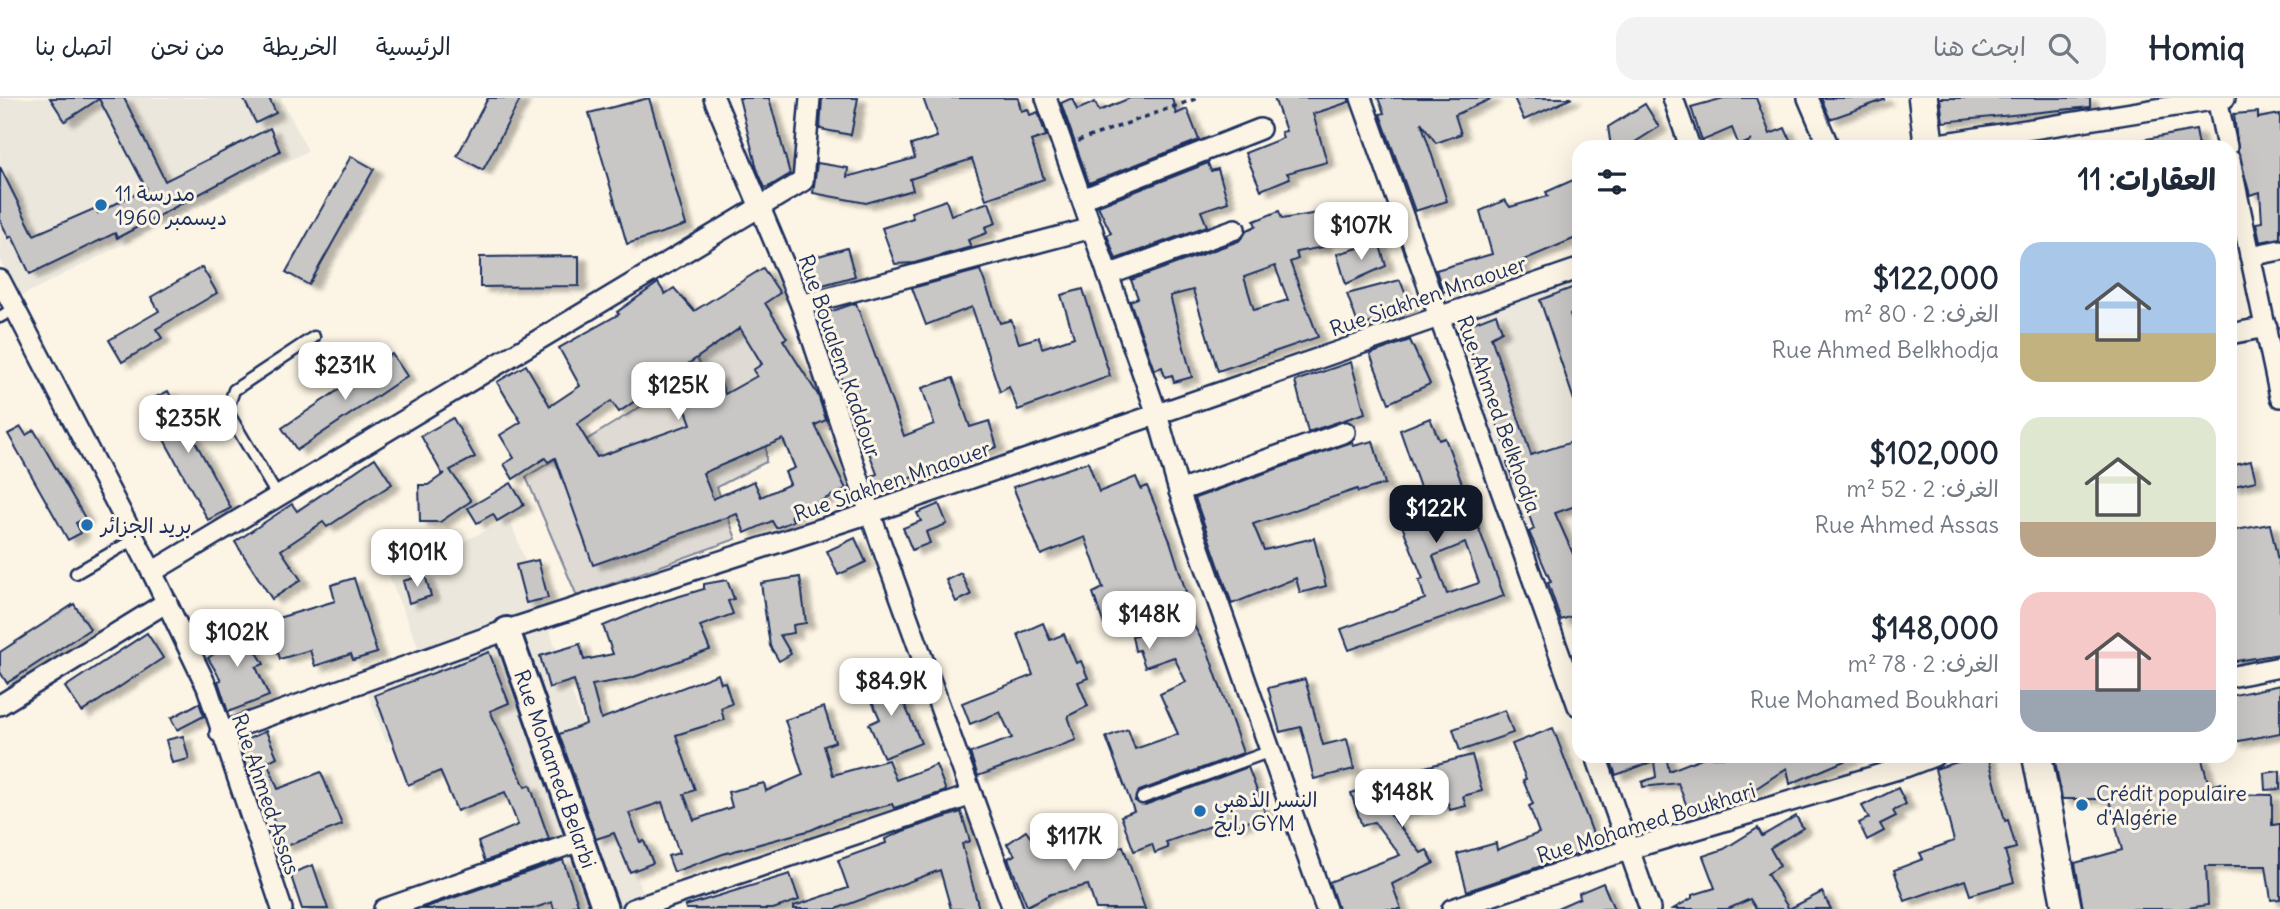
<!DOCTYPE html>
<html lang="ar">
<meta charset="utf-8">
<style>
body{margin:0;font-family:Delius,"Playpen Sans Arabic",sans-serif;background:#f2f2f3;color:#1f2937;direction:rtl;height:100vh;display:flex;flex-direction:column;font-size:26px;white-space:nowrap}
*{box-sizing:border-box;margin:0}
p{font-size:23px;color:#747a83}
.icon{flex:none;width:38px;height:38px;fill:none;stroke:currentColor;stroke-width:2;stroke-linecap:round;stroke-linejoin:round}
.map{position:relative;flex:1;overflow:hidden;direction:ltr}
.details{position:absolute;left:1572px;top:42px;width:665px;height:623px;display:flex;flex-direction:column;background:#fff;border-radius:21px;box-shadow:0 7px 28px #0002;direction:rtl}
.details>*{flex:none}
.price{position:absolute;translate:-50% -60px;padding:0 16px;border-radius:14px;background:#fff;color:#222;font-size:23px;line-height:46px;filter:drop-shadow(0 2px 4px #0008)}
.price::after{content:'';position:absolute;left:50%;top:42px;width:21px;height:16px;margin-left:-10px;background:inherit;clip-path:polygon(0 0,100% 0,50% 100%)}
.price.current{background:#111827;color:#fff}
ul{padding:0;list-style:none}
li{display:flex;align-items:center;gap:21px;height:175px;padding:0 21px}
li span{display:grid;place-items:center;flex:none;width:196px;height:140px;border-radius:21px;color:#555}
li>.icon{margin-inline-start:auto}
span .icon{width:84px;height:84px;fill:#fffc;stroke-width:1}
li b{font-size:30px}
h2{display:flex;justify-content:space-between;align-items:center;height:84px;padding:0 21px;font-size:30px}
header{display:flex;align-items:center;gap:42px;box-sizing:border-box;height:98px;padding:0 35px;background:#fff;border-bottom:2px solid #e0e1e3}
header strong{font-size:33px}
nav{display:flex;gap:38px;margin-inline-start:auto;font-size:24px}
.search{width:490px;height:63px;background:#f2f2f3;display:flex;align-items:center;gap:18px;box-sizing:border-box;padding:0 24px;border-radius:21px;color:#747a83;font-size:26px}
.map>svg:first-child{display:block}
</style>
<header>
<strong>Homiq</strong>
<div class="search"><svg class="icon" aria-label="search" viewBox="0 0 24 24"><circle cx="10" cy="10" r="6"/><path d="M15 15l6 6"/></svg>ابحث هنا</div>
<nav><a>الرئيسية</a><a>الخريطة</a><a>من نحن</a><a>اتصل بنا</a></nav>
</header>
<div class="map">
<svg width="2280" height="811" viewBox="0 0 2280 811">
<defs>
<filter id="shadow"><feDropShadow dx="8" dy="4.5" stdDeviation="2" flood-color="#0004"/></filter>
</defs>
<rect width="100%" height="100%" fill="#fcf5e5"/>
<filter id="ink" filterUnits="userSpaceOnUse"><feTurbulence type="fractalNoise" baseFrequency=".0143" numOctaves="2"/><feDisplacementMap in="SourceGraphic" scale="14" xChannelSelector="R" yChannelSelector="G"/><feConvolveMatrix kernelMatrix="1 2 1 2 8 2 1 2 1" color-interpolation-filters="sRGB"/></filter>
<g filter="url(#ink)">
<!-- built -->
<g fill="#ece7dc">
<polygon points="0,0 281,0 308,53 19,199 0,161"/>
<polygon points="1578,182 1578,411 1526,429 1454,228"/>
<polygon points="510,421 649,811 559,811 485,616 386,644 366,591 426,567 389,479"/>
</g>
<!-- green -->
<polygon fill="#dfdbd4" stroke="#7d8599" stroke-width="2" points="741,224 765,274 766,364 717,389 736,441 577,498 526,379 702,271 692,251"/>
<!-- building -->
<g fill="#c8c7c6" stroke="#1b2f5e" stroke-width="2" fill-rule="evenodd" filter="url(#shadow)">
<polygon points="50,0 124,0 165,83 270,30 280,53 117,140 115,135 30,176 12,138 9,140 0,122 0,69 34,137 96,110 98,115 146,90 99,1 65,23"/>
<polygon points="243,0 269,0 276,15 256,25"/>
<polygon points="488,0 521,0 483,72 457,58"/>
<polygon points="649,0 686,127 627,146 589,15"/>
<polygon points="739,0 769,0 790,76 770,88 765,90 757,71"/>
<polygon points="822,0 858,0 851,37 820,31"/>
<polygon points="923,0 1018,0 1021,13 1028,11 1030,17 1038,14 1046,38 1031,43 1044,81 986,101 972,61 910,81 913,92 866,105 813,95 817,65 848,70 847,79 915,60 911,47 937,39"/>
<polygon points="1072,0 1077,12 1095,4 1099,13 1130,0 1172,0 1176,16 1187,11 1199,42 1089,85 1061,5"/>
<polygon points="1274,0 1349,0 1349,4 1313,16 1327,64 1287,75 1290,80 1261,92 1245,55 1283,40 1281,34 1286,33"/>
<polygon points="1378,0 1493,0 1455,17 1461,36 1436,45 1421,24 1447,103 1415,113 1380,16 1384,15"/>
<polygon points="1514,0 1572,0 1524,22"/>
<polygon points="1724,0 1756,0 1770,36 1785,30 1793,49 1739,49 1752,42 1739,48 1732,30 1702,43 1691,9"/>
<polygon points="1821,0 1884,0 1884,2 1830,21"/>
<polygon points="1940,0 2090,0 2090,9 1943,24"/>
<polygon points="1645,6 1659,29 1627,49 1611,49 1608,29"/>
<polygon points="2258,14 2258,20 2280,16 2280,140 2260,144 2256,125 2262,124 2260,94 2250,97 2238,53 2234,16"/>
<polygon points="2196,32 2199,49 2147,49 2146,41"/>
<polygon points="351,58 374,71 309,187 286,174"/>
<polygon points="1208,65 1211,73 1218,71 1228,104 1201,113 1207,128 1116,161 1107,137 1111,135 1098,108"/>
<polygon points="1573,82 1578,93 1578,139 1521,163 1523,170 1443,194 1436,172 1492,156 1480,113 1505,102 1510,109 1548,98 1546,94"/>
<polygon points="946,102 951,117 989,104 996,125 985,129 987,135 968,142 971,149 914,165 895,166 882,130 913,120 911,114"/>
<path d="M1279,113L1282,121L1318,115L1324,149L1296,154L1298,161L1290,164L1318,239L1218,273L1193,192L1170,198L1192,279L1174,284L1172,277L1165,279L1162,269L1154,272L1130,203L1138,200L1131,182L1239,143L1247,132L1256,128L1254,123ZM1275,168L1288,202L1254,212L1244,179Z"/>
<polygon points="1379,144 1386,168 1346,186 1337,156"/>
<polygon points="847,150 855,178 819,188 811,160"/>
<polygon points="579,158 579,188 480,189 480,159"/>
<polygon points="202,169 217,195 156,231 162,240 122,264 109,242 159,213 151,199"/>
<path d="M763,170L780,195L765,205L787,240L783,242L818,297L826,322L815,327L846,391L791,417L793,423L776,430L772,423L745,435L737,416L593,467L555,360L548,364L545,360L513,381L504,366L514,360L500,337L521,324L497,284L526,267L550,308L580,288L559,250L619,216L617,214L658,185L665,196L674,190L694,213ZM740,230L762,266L753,272L757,278L725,296L718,276L678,290L691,326L597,359L577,326L611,303L619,314ZM783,341L795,370L785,374L790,386L761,399L754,383L713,401L703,375Z"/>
<polygon points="980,172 1000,225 1011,222 1019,245 1039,239 1042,250 1074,239 1061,197 1083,191 1110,278 1018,312 1009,289 1000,294 972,209 926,227 912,190"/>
<polygon points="1400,182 1411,210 1359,229 1347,196"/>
<polygon points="1574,189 1578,212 1570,216 1578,239 1578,307 1576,308 1540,202"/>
<polygon points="856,205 904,338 934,326 922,290 953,280 970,329 989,323 997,349 877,392 872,378 877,376 830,249 835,248 823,216"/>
<polygon points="1496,216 1502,233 1491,239 1531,357 1578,342 1578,407 1555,415 1578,467 1578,516 1561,522 1548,485 1551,484 1529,434 1534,431 1517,384 1514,385 1507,365 1511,363 1468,245 1463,247 1457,231"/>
<polygon points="1410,242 1430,286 1389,305 1370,256"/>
<polygon points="392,256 407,278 297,352 282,330"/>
<polygon points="1351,264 1365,315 1308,334 1295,283"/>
<polygon points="168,293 231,410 208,422 144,305"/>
<polygon points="453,320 475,359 450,372 471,403 440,424 420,424 419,387 428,387 445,375 443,377 421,338"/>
<path d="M1430,320L1439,342L1445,340L1504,498L1349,552L1341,531L1425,501L1419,482L1423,481L1397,415L1425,404L1400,332ZM1465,445L1479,485L1447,496L1433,458Z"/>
<polygon points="21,329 26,337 34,332 85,420 76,425 81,435 68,442 8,336"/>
<polygon points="1373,343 1385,386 1358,394 1357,391 1253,426 1264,452 1314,440 1326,488 1300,495 1296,480 1232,506 1195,400 1352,344 1353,348"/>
<polygon points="375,360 392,386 327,429 323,424 281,452 301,482 272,501 235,444 292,406 297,413"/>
<polygon points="2251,363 2256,383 2230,389 2230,368"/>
<polygon points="1088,364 1099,394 1136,379 1141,391 1147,388 1170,443 1186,494 1177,496 1208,554 1243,655 1139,693 1135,703 1145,707 1248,669 1266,717 1236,728 1233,720 1166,744 1168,750 1155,755 1152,746 1134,753 1121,718 1134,713 1106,639 1128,631 1135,651 1178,636 1160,596 1186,584 1174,559 1145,569 1139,552 1135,553 1132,538 1169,529 1159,499 1128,509 1130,518 1104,527 1093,495 1103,490 1085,439 1041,457 1013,389"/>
<polygon points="511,385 524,407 497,423 493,416 477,425 468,410"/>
<polygon points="939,406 947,426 926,434 930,445 912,452 903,430 921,423 917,415"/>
<polygon points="2270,426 2280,472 2280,556 2230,564 2230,433"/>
<polygon points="855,440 866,464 838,477 827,453"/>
<polygon points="538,462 548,500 526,505 516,467"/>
<polygon points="961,475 971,497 956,504 946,482"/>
<polygon points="425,477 431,498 409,505 403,483"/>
<polygon points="800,479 806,525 793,527 794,535 780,537 791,556 779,563 770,548 761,485"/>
<polygon points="354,480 377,555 353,562 351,556 315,568 310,552 280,561 268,523 335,503 331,487"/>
<polygon points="727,482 734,501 728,503 733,516 700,528 710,552 631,580 592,587 601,621 718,576 721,585 725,584 732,606 721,610 724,622 676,637 695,692 684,696 694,722 732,709 728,694 764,685 766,693 803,677 785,622 824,609 835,644 824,648 833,677 888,662 896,682 936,667 946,693 894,710 892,706 836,721 811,732 723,756 674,774 668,758 679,755 662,704 629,715 640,744 644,743 653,765 630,774 614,735 596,741 559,636 586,626 574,582 549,590 540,558 580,546 584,562 613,556 603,528 663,503 704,491 704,486"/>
<polygon points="74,506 90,531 7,585 0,574 0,554"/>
<polygon points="1043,525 1050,542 1064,536 1076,565 1081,563 1088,580 1078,584 1088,608 1068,618 1076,642 978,678 970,655 1012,640 1000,614 970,626 962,605 1033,577 1018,536"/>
<polygon points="243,531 264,566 256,569 269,598 228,614 218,583 221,582 208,560 215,555 206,542"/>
<polygon points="147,535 163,560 82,614 65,589"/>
<polygon points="489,554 509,605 490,613 525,689 530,687 549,741 485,763 478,744 518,727 505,694 457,713 440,673 408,687 375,597"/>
<polygon points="892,577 921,645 884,660 869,626 880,621 865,588"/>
<polygon points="1305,581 1323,647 1347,641 1354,671 1314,681 1301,629 1280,634 1268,590"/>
<polygon points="2280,587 2280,635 2234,644 2230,625 2230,598"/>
<polygon points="199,605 204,618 177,632 171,620"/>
<polygon points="1505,612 1513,635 1460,653 1453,631"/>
<polygon points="1553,630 1598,749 1467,793 1457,756 1496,745 1497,752 1539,735 1529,708 1533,706 1523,682 1526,681 1512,646"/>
<polygon points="266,633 277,659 267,664 278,691 321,674 342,727 284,749 255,676 250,678 239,645"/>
<polygon points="183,638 189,661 172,665 166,642"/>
<polygon points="1472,657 1482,693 1463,698 1466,708 1450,712 1448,705 1436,708 1434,703 1391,718 1421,755 1427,752 1434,765 1392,786 1401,811 1338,811 1329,784 1400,757 1374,724 1362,728 1351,695 1425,669"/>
<polygon points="1609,658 1666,658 1669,673 1704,659 1856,658 1790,686 1787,670 1746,697 1746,704 1723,711 1719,702 1689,714 1678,685 1643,689 1642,684 1656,679 1654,663 1616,677"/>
<polygon points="1977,658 1988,658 2005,723 2008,722 2016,750 2005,753 2014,784 1970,797 1965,782 1905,803 1894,772 1923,761 1920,755 1954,743 1935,671"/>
<polygon points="2054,658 2201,658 2209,688 2222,685 2224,696 2272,697 2272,727 2280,726 2280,801 2271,802 2266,768 2206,768 2208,807 2181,811 2083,811 2075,765 2122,752 2109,701 2062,701"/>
<polygon points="2280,673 2280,691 2265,692 2264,675"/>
<polygon points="1898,690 1906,706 1893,713 1896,718 1880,726 1884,733 1867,742 1859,725 1869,720 1862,708"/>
<polygon points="961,714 970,743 962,746 979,811 951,811 940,772 836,811 794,811 794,808 848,790 838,762 886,745 885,741 903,733"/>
<polygon points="1796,718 1803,730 1770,750 1780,768 1767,776 1789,811 1756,811 1750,801 1728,811 1673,811 1692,800 1692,797 1715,790 1703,758 1724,751 1758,730 1762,738"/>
<polygon points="1026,733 1036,747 1079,741 1082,761 1123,748 1145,811 1096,811 1088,787 1051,796 1027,808 1008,760 1015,757 1007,746"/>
<polygon points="563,762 578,806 565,811 554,811 552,804 532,811 421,811"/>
<polygon points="313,767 328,811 302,811 292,781 292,775"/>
<polygon points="790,776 799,802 773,811 686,811 685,808"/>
<polygon points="1603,785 1614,811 1555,811 1580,800 1579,795"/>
<polygon points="1822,794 1831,811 1789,811"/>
</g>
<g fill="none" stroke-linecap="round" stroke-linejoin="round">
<!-- service casing -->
<g stroke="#1b2f5e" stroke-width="15">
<g id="service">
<polyline points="0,219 15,210"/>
<polyline points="278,399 227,313 234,292 314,239"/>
<polyline points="76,475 135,441"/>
<polyline points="1142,700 1271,653"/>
</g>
</g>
<!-- minor casing -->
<g stroke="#1b2f5e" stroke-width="24">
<g id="minor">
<polyline points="714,0 801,207 870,415 1013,811"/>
<polyline points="1046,0 1157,316 1179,393 1326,811"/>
<polyline points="1361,0 1578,608"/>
<polyline points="1673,0 1690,49"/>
<polyline points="1808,0 1829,49"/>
<polyline points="2217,0 2227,49"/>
<polyline points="1921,49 2225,0"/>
<polyline points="2230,62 2280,299"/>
<polyline points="1082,101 1260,31"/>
<polyline points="2250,158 2280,152"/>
<polyline points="1108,177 1235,131"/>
<polyline points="0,182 152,474 207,589 282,811"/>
<polyline points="801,207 1092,130"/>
<polyline points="2230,236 2267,229"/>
<polyline points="1179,393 1345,334"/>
<polyline points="152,474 803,83 810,0"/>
<polyline points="2230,579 2280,569"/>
<polyline points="0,607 167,504"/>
<polyline points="220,635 507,532 870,415 1578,171"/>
<polyline points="1596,658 1650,811"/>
<polyline points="384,811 580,743"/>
<polyline points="633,811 972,697"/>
<polyline points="1452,811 1630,751 1905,669 1934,658"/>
</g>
</g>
<!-- tertiary casing -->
<g stroke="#1b2f5e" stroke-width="30">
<g id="tertiary">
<path id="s1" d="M507,532L605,811"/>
</g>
</g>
<!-- secondary casing -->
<g stroke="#1b2f5e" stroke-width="33">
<g id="secondary">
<polyline points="1923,0 1929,49"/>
<polyline points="2037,658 2067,811"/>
</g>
</g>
<!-- path -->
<polyline stroke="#1b2f5e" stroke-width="3.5" stroke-dasharray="5 5" stroke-linecap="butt" points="1078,43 1198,0"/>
<!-- service -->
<use href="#service" stroke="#fcf5e5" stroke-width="10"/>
<!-- minor -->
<use href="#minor" stroke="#fcf5e5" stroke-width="19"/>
<!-- tertiary -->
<use href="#tertiary" stroke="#fcf5e5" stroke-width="24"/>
<!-- secondary -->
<use href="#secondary" stroke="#fcf5e5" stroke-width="28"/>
</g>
</g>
<!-- markers -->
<g fill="#1f6fb2" stroke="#fcf5e5" stroke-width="2.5">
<circle cx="101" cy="107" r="7"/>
<circle cx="87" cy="427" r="7"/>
<circle cx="2082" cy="707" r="7"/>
<circle cx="1200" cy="713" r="7"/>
</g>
<g text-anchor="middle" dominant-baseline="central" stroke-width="6" stroke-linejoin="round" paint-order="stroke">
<!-- poi labels -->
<g font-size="21" fill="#1b2f5e" stroke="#fcf5e5" text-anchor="start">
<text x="115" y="95">مدرسة 11<tspan x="115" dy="24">ديسمبر 1960</tspan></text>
<text x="101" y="427">بريد الجزائر</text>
<text x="2096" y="695">Crédit populaire<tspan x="2096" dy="24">d'Algérie</tspan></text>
<text x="1214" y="701">النسر الذهبي<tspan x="1214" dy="24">رابح GYM</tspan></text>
</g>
<!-- street labels -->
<g font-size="21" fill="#1b2f5e" stroke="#fcf5e5">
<text transform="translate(1428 198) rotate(-19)">Rue Siakhen Mnaouer</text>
<text transform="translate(840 258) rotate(71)">Rue Boualem Kaddour</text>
<text transform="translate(1499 316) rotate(70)">Rue Ahmed Belkhodja</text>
<text transform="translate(892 383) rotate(-19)">Rue Siakhen Mnaouer</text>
<text stroke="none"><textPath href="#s1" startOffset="147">Rue Mohamed Belarbi</textPath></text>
<text transform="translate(266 696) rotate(71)">Rue Ahmed Assas</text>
<text transform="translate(1646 725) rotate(-17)">Rue Mohamed Boukhari</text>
</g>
</g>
</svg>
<b class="price" style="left:1361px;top:164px">$107K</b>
<b class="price" style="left:345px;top:304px">$231K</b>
<b class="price" style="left:678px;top:324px">$125K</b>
<b class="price" style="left:188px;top:357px">$235K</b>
<b class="price current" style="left:1436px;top:447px">$122K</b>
<b class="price" style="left:417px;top:491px">$101K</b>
<b class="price" style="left:1149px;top:553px">$148K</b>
<b class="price" style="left:237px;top:571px">$102K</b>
<b class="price" style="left:891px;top:620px">$84.9K</b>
<b class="price" style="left:1402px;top:731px">$148K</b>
<b class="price" style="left:1074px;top:775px">$117K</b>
<section class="details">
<h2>العقارات: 11<svg class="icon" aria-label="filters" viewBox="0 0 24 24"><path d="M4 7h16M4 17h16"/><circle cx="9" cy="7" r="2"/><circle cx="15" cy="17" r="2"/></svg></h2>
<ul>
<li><span style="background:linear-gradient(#a9c7e8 65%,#c2b280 0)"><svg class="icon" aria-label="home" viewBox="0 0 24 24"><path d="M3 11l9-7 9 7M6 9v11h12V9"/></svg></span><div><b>$122,000</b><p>الغرف: 2 · 80 m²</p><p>Rue Ahmed Belkhodja</p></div></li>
<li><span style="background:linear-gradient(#dfe7d0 75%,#b9a48a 0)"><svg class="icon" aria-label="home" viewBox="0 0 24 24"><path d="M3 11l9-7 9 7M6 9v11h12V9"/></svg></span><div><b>$102,000</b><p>الغرف: 2 · 52 m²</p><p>Rue Ahmed Assas</p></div></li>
<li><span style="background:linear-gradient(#f6c9c9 70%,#9aa5b1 0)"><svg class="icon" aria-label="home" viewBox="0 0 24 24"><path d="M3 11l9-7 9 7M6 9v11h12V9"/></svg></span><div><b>$148,000</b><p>الغرف: 2 · 78 m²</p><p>Rue Mohamed Boukhari</p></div></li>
</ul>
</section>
</div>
